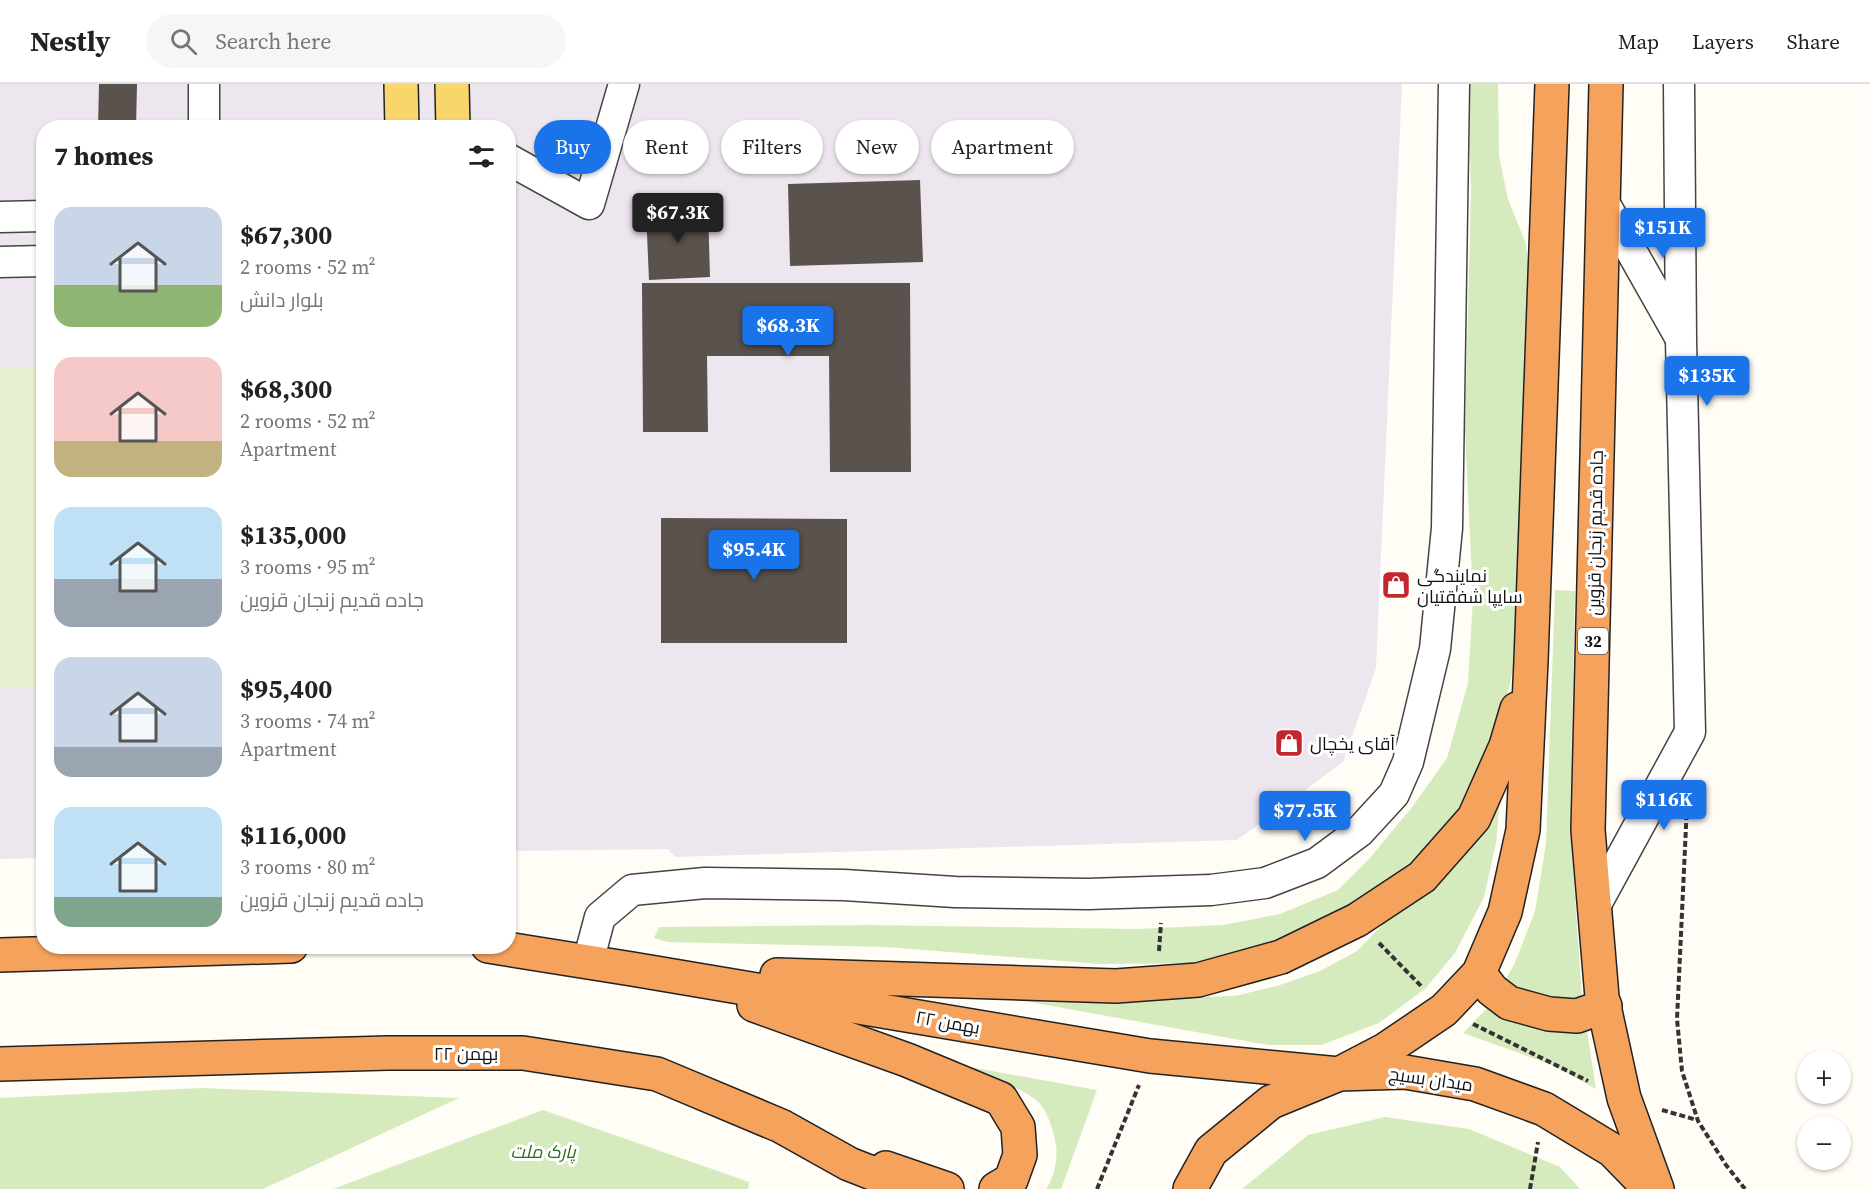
<!DOCTYPE html>
<meta charset="utf-8">
<style>
body{margin:0;font-family:"Source Serif 4",Cairo,serif;background:#f6f6f6;color:#222;height:100vh;display:flex;flex-direction:column;font-size:22px;white-space:nowrap}
*{box-sizing:border-box;margin:0}
p{font-size:20px;color:#767676}
.icon{flex:none;width:33px;height:33px;fill:none;stroke:currentColor;stroke-width:2;stroke-linecap:round;stroke-linejoin:round}
.map{position:relative;flex:1;overflow:hidden}
.sheet{position:absolute;left:36px;top:36px;width:480px;height:834px;display:flex;flex-direction:column;background:#fff;border-radius:24px;box-shadow:0 2px 4px #0004}
.sheet>*{flex:none}
.hud{position:absolute;left:534px;top:36px;width:570px;height:54px;display:flex;gap:12px}
.buttons{position:absolute;left:1797px;top:966px;display:grid;gap:12px}
.buttons a{display:grid;place-items:center;width:54px;height:54px;border-radius:50%;background:#fff;box-shadow:0 2px 4px #0004;font-size:30px}
.price{position:absolute;translate:-50% -51px;padding:0 14px;border-radius:6px;background:#1a73e8;color:#fff;font-size:20px;line-height:39px;filter:drop-shadow(0 2px 3px #0008)}
.price::after{content:'';position:absolute;left:50%;top:36px;width:18px;height:14px;margin-left:-9px;background:inherit;clip-path:polygon(0 0,100% 0,50% 100%)}
.price.on{background:#222;color:#fff}
ul{padding:0;list-style:none}
li{display:flex;align-items:center;gap:18px;height:150px;padding:0 18px}
li span{display:grid;place-items:center;flex:none;width:168px;height:120px;border-radius:18px;color:#555}
li>.icon{margin-inline-start:auto}
span .icon{width:72px;height:72px;fill:#fffc;stroke-width:1}
li b{font-size:26px}
h2{display:flex;justify-content:space-between;align-items:center;height:72px;padding:0 18px;font-size:26px}
.tag{padding:0 21px;border-radius:27px;background:#fff;box-shadow:0 2px 4px #0004;font-size:21px;line-height:54px}
.tag.on{background:#1a73e8;color:#fff}
header{display:flex;align-items:center;gap:36px;box-sizing:border-box;height:84px;padding:0 30px;background:#fff;border-bottom:2px solid #e0e0e0}
header strong{font-size:28px}
nav{display:flex;gap:33px;margin-inline-start:auto;font-size:21px}
.search{width:420px;height:54px;background:#f6f6f6;display:flex;align-items:center;gap:15px;box-sizing:border-box;padding:0 21px;border-radius:33px;color:#767676;font-size:22px}
.map>svg:first-child{display:block}
</style>
<header>
<strong>Nestly</strong>
<div class="search"><svg class="icon" aria-label="search" viewBox="0 0 24 24"><circle cx="10" cy="10" r="6"/><path d="M15 15l6 6"/></svg>Search here</div>
<nav><a>Map</a><a>Layers</a><a>Share</a></nav>
</header>
<div class="map">
<svg width="1870" height="1105" viewBox="0 0 1870 1105">
<rect width="100%" height="100%" fill="#fffdf5"/>
<!-- industrial -->
<polygon fill="#eee6ef" points="0,0 1402,0 1376,584 1343,678 1237,756 675,773 668,765 509,767 508,44 44,44 43,774 0,775"/>
<!-- green -->
<g fill="#d5ebbd">
<polygon points="1468,0 1498,0 1499,72 1508,115 1526,160 1532,217 1521,537 1510,601 1484,681 1457,731 1423,772 1372,812 1273,863 1207,879 1101,880 886,863 668,858 654,854 659,843 869,841 1137,845 1223,841 1280,830 1338,806 1370,774 1413,722 1447,674 1468,599 1473,515 1465,347 1471,107"/>
<polygon points="1555,506 1575,507 1570,740 1582,914 1596,1005 1555,982 1463,949 1492,919 1514,881 1535,827 1546,760"/>
<polygon points="1501,703 1496,759 1484,813 1455,869 1426,904 1379,939 1321,961 1268,961 1002,913 1120,915 1235,912 1280,901 1320,887 1357,867 1386,837 1424,807"/>
<path d="M942,978L1097,1006L1061,1105H1046C1054,1095 1058,1074 1056,1061C1054,1048 1047,1024 1036,1016C1011,997 971,988 942,978Z"/>
<polygon points="201,1004 459,1014 263,1105 0,1105 0,1014"/>
<polygon points="543,1026 749,1098 748,1105 333,1105"/>
<polygon points="1385,1033 1469,1045 1560,1083 1580,1105 1242,1105 1308,1051"/>
</g>
<!-- pitch -->
<polygon fill="#e6f2cf" points="0,283 43,284 43,604 0,603"/>
<!-- building -->
<g fill="#5a524d">
<polygon points="99,0 137,0 136,44 98,44"/>
<polygon points="920,96 923,178 790,182 788,100"/>
<polygon points="708,125 710,193 649,196 646,127"/>
<polygon points="642,199 910,199 911,388 830,388 829,272 707,272 708,348 643,348"/>
<polygon points="661,434 847,435 847,559 661,559"/>
</g>
<g fill="none" stroke-linecap="round" stroke-linejoin="round">
<!-- minor casing -->
<g stroke="#444" stroke-width="33">
<g id="minor">
<polyline points="204,44 204,0"/>
<polyline points="508,75 589,120 624,0"/>
<polyline points="1603,117 1680,253"/>
<polyline points="0,133 44,132"/>
<polyline points="0,178 44,177"/>
<polyline points="1595,822 1690,648 1681,256 1679,0"/>
<polyline points="588,878 600,833 632,806 705,799 844,801 955,808 1088,810 1211,806 1265,799 1317,779 1359,748 1394,710 1408,678 1435,565 1447,444 1454,0"/>
</g>
</g>
<!-- major casing -->
<g stroke="#222" stroke-width="36">
<g id="major">
<polyline points="401,0 402,44"/>
<polyline points="452,0 453,44"/>
</g>
</g>
<!-- highway casing -->
<g stroke="#222" stroke-width="36">
<g id="highway">
<polyline points="1606,0 1588,746 1602,913 1624,1014 1657,1105"/>
<polyline points="488,862 632,885 1150,972 1339,990 1385,966 1444,926 1479,889 1505,828 1523,746 1531,577 1552,0"/>
<polyline points="0,871 291,862"/>
<polyline points="1479,889 1492,906 1509,919 1549,930 1577,932 1605,922"/>
<polyline points="777,891 1116,902 1198,896 1281,873 1357,836 1422,793 1474,734 1506,662 1517,625"/>
<polyline points="754,921 907,976 1001,1015 1018,1043 1020,1071 1011,1096 996,1105"/>
<polyline points="0,980 388,969 523,969 657,990 781,1042 849,1080 895,1098 905,1105"/>
<polyline points="886,1084 947,1105"/>
<polyline points="1190,1105 1211,1067 1271,1018 1339,990 1405,988 1475,1000 1544,1025 1612,1066 1650,1105"/>
</g>
</g>
<!-- path -->
<g stroke="#333" stroke-width="4" stroke-dasharray="6 3" stroke-linecap="butt">
<polyline points="1687,721 1677,935 1682,987 1698,1037 1726,1081 1745,1105"/>
<polyline points="1379,859 1422,903"/>
<polyline points="1159,867 1161,839"/>
<polyline points="1473,940 1588,997"/>
<polyline points="1662,1026 1697,1036"/>
<polyline points="1097,1105 1139,1001"/>
<polyline points="1530,1105 1538,1058"/>
</g>
<!-- minor -->
<use href="#minor" stroke="#fff" stroke-width="30"/>
<!-- major -->
<use href="#major" stroke="#f9d66b" stroke-width="33"/>
<!-- highway -->
<use href="#highway" stroke="#f5a25d" stroke-width="33"/>
</g>
<!-- icons -->
<defs>
<g id="shop-square" transform="scale(1.5)"><rect x="-9" y="-9" width="18" height="18" rx="4" fill="#c4262e" stroke="#fff"/><path d="M-5-2.5h2.3a2.7 3.5 0 0 1 5.4 0H5L5.5 6h-11ZM-1.5-2.5h3a1.5 2.3 0 0 0-3 0Z" fill="#fff"/></g>
</defs>
<g fill-rule="evenodd">
<use href="#shop-square" x="1396" y="501"/>
<use href="#shop-square" x="1289" y="659"/>
</g>
<g text-anchor="middle" dominant-baseline="central" stroke-width="6" stroke-linejoin="round" paint-order="stroke">
<!-- shield labels -->
<rect fill="#fff" stroke="#585858" stroke-width="1.5" x="1578" y="544" width="30" height="26" rx="4.5"/>
<g font-size="16" font-weight="bold" fill="#111">
<text x="1593" y="557">32</text>
</g>
<!-- street labels -->
<g font-size="18" fill="#111" stroke="#fff">
<text transform="translate(1595 449) rotate(-89)">جاده قدیم زنجان قزوین</text>
<text transform="translate(948 938) rotate(10)">۲۲ بهمن</text>
<text x="466" y="969">۲۲ بهمن</text>
<text transform="translate(1431 995) rotate(8)">میدان بسیج</text>
</g>
<!-- poi labels -->
<g font-size="18" fill="#111" stroke="#fff" text-anchor="start">
<text x="1417" y="491">نمایندگی<tspan x="1417" dy="21">سایپا شفقتیان</tspan></text>
<text x="1310" y="659">آقای یخچال</text>
</g>
<!-- park labels -->
<g font-size="18" font-style="italic" fill="#2f6b1f" stroke="#fff">
<text x="543" y="1067">پارک ملت</text>
</g>
</g>
</svg>
<div class="buttons">
<a>+</a>
<a>−</a>
</div>
<b class="price on" style="left:678px;top:160px">$67.3K</b>
<b class="price" style="left:1663px;top:175px">$151K</b>
<b class="price" style="left:788px;top:273px">$68.3K</b>
<b class="price" style="left:1707px;top:323px">$135K</b>
<b class="price" style="left:754px;top:497px">$95.4K</b>
<b class="price" style="left:1664px;top:747px">$116K</b>
<b class="price" style="left:1305px;top:758px">$77.5K</b>
<div class="hud">
<a class="tag on">Buy</a>
<a class="tag">Rent</a>
<a class="tag">Filters</a>
<a class="tag">New</a>
<a class="tag">Apartment</a>
</div>
<section class="sheet">
<h2>7 homes<svg class="icon" aria-label="filters" viewBox="0 0 24 24"><path d="M4 7h16M4 17h16"/><circle cx="9" cy="7" r="2"/><circle cx="15" cy="17" r="2"/></svg></h2>
<ul>
<li><span style="background:linear-gradient(#c9d6e8 65%,#8fb573 0)"><svg class="icon" aria-label="home" viewBox="0 0 24 24"><path d="M3 11l9-7 9 7M6 9v11h12V9"/></svg></span><div><b>$67,300</b><p>2 rooms · 52 m²</p><p>بلوار دانش</p></div></li>
<li><span style="background:linear-gradient(#f6c9c9 70%,#c2b280 0)"><svg class="icon" aria-label="home" viewBox="0 0 24 24"><path d="M3 11l9-7 9 7M6 9v11h12V9"/></svg></span><div><b>$68,300</b><p>2 rooms · 52 m²</p><p>Apartment</p></div></li>
<li><span style="background:linear-gradient(#bfe0f5 60%,#9aa5b1 0)"><svg class="icon" aria-label="home" viewBox="0 0 24 24"><path d="M3 11l9-7 9 7M6 9v11h12V9"/></svg></span><div><b>$135,000</b><p>3 rooms · 95 m²</p><p>جاده قدیم زنجان قزوین</p></div></li>
<li><span style="background:linear-gradient(#c9d6e8 75%,#9aa5b1 0)"><svg class="icon" aria-label="home" viewBox="0 0 24 24"><path d="M3 11l9-7 9 7M6 9v11h12V9"/></svg></span><div><b>$95,400</b><p>3 rooms · 74 m²</p><p>Apartment</p></div></li>
<li><span style="background:linear-gradient(#bfe0f5 75%,#7fa58c 0)"><svg class="icon" aria-label="home" viewBox="0 0 24 24"><path d="M3 11l9-7 9 7M6 9v11h12V9"/></svg></span><div><b>$116,000</b><p>3 rooms · 80 m²</p><p>جاده قدیم زنجان قزوین</p></div></li>
</ul>
</section>
</div>
